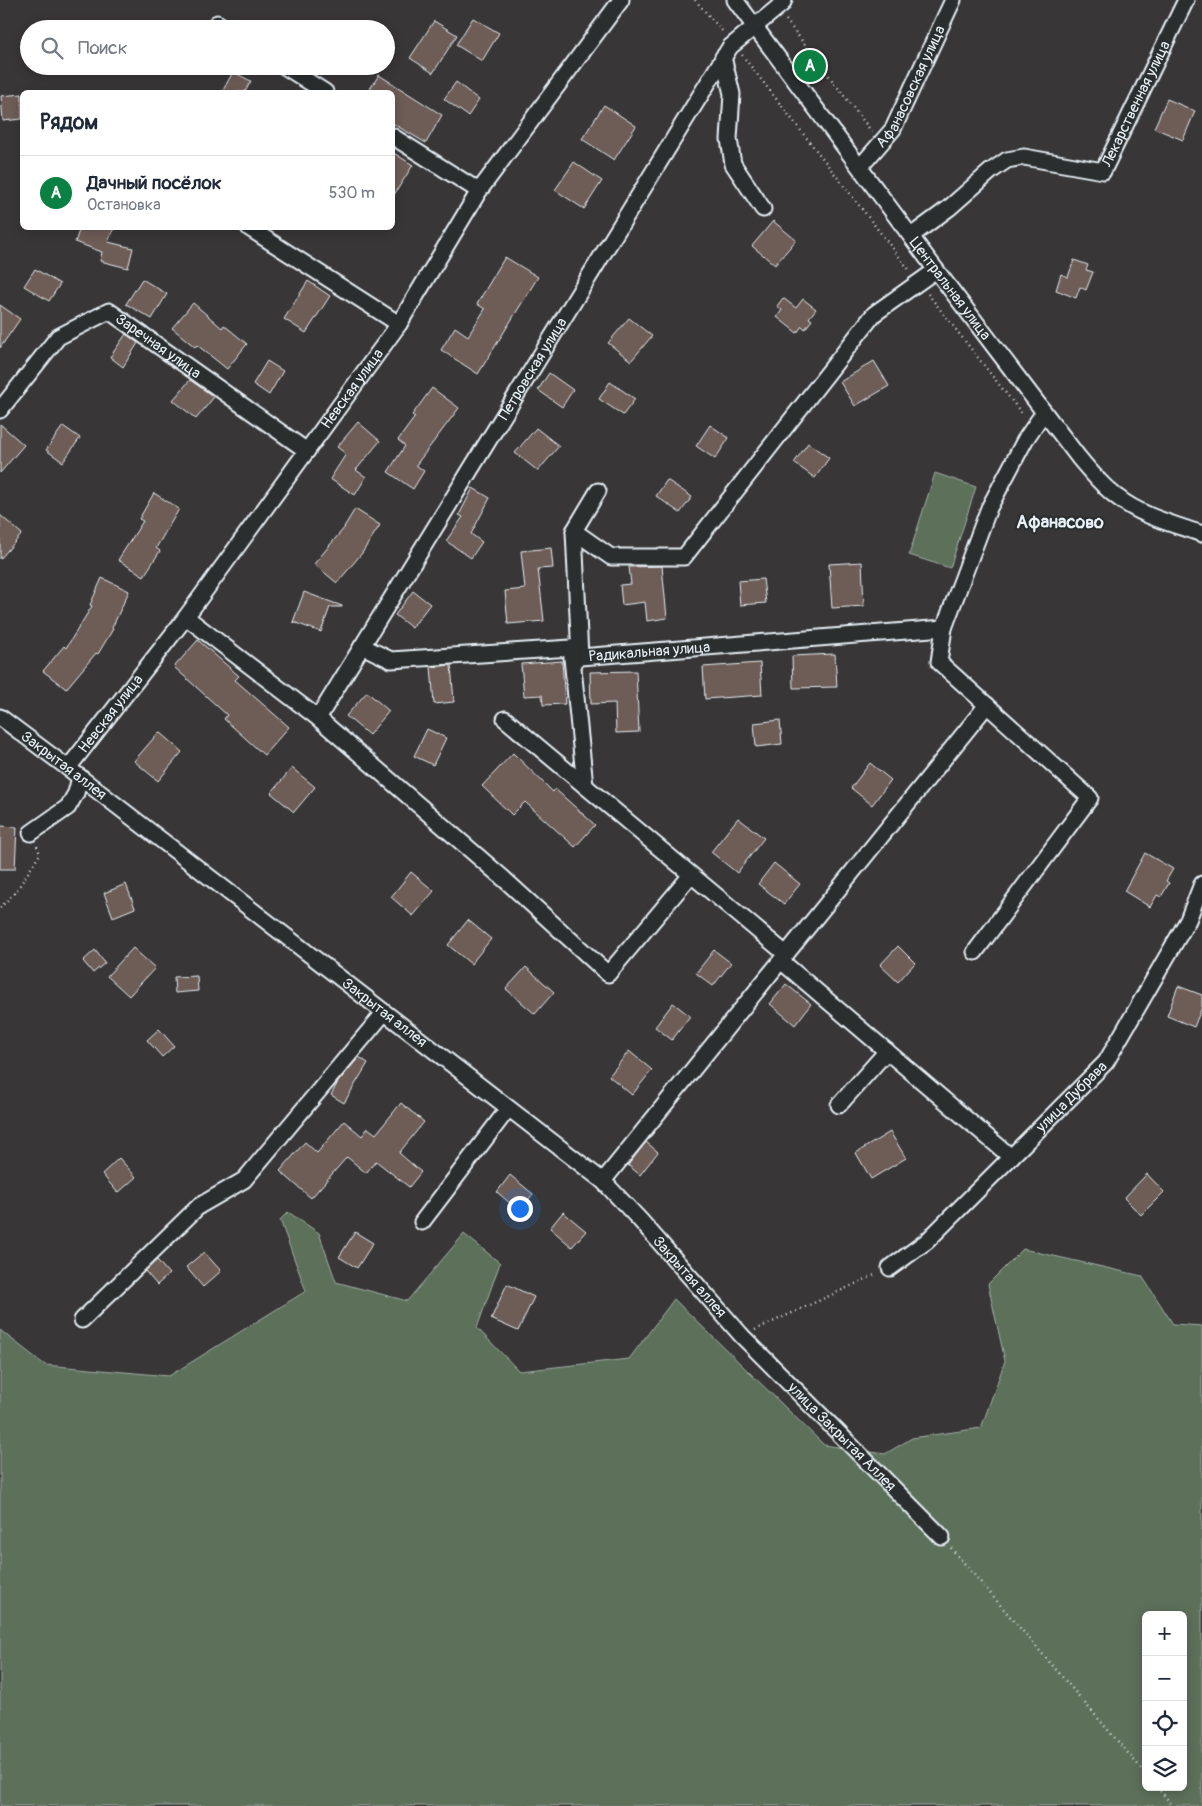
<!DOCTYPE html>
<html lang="ru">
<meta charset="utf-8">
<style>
:root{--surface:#fff;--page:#f2f2f3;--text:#1f2937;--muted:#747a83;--line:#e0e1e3;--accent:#0b8043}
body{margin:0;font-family:Pangolin,sans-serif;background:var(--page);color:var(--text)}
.controls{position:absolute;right:15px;bottom:15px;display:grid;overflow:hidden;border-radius:8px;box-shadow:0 2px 12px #0003}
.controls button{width:45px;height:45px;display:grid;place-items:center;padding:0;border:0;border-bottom:1px solid var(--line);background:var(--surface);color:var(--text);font:25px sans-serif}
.you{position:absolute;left:519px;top:1208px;width:18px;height:18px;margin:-12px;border:4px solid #fff;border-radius:50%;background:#1a73e8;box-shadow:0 0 0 8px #1a73e833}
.badge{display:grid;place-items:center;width:32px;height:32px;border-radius:50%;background:var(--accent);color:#fff;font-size:16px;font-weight:700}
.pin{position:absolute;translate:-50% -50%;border:2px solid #fff;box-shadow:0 1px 5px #0006}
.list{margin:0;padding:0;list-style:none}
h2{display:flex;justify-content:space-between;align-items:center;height:65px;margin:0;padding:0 20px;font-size:21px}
h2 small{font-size:16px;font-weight:400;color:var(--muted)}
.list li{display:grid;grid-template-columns:32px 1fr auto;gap:15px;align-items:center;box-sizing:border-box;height:75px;padding:0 20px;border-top:1px solid var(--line)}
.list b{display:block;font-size:19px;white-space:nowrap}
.list p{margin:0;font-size:16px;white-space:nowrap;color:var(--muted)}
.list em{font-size:16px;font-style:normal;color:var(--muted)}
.icon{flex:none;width:28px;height:28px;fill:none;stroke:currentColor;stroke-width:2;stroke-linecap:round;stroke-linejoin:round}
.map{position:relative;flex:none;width:1202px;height:1806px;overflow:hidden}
.search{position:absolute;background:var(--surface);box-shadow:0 2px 12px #0003;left:20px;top:20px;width:375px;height:55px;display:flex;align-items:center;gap:12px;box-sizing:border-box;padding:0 18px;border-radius:28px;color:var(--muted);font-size:19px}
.panel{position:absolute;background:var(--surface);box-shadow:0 2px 12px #0003;left:20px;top:90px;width:375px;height:140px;border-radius:8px}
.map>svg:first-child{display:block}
.green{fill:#5c705a;stroke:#a2b0a9;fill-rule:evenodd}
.building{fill:#6e5c56;stroke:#e8f1f8}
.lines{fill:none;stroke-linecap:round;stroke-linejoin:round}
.minor-casing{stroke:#e8f1f8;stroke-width:19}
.path{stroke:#e8f1f8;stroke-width:2.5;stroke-dasharray:1 4;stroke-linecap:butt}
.minor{stroke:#2a2d2e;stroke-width:15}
.labels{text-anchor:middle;stroke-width:4;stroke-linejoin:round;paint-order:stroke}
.street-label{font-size:15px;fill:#e8f1f8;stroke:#2a2d2e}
.quarter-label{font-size:18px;font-weight:bold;fill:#e8f1f8;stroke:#2a2d2e}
</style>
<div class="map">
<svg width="1202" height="1806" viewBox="0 0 1202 1806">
<rect width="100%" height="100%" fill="#383636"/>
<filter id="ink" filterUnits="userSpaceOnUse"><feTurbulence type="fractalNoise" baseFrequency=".02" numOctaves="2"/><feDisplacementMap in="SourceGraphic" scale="10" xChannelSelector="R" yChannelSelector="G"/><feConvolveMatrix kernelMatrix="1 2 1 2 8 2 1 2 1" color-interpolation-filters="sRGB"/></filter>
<g filter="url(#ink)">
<g class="green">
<polygon points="935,473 976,487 950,568 909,555"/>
<path d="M288,1212L319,1233L336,1282L407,1301L464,1234L500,1263L477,1328L519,1371L629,1359L674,1299L824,1445L885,1454L912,1438L981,1428L1005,1361L988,1284L1023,1249L1142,1276L1173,1324L1202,1326V1806H0V1330L45,1365L169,1376L306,1291L280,1220ZM1146,1615H1183V1787H1146Z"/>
</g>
<g class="building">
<polygon points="473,18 499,33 482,61 456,45"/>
<polygon points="434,21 457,35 433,73 410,58"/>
<polygon points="233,72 251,81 245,92 222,92"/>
<polygon points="379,75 442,115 426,143 392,123 392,92 368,92"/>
<polygon points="456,82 479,100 468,116 444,99"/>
<polygon points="22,94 22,119 3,121 1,96"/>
<polygon points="1167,99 1195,111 1183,140 1154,128"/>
<polygon points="604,105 636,126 614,160 582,139"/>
<polygon points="392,152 413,165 392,198"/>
<polygon points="574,162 602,181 584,209 555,190"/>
<polygon points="773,221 796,240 775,265 752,246"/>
<polygon points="80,228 114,228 108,242 133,248 128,268 100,261 102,252 75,242"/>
<polygon points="505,257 538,277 478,374 441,350 455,327 468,336 485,309 477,304"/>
<polygon points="1074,260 1088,265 1086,270 1093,272 1086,290 1080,287 1076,298 1056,290 1061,274 1068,277"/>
<polygon points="35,269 60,284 49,301 24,286"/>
<polygon points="142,279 167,294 152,319 126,304"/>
<polygon points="308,281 330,296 306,333 284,319"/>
<polygon points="783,298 796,308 803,299 816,309 809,318 812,320 805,329 802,326 797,333 777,317 782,310 777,306"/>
<polygon points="193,303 222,328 224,325 247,344 227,369 197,345 195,347 172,328"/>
<polygon points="0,305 20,319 0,348"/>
<polygon points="629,318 652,336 631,361 608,343"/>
<polygon points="126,334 138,343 123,367 110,357"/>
<polygon points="267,361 283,371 269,395 253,384"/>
<polygon points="874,361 889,386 855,406 840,382"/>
<polygon points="549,373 573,390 562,407 538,390"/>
<polygon points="190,380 214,397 196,419 173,400"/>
<polygon points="610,382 635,399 623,415 599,399"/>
<polygon points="432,388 459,408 416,465 424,471 413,489 388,472 405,446 398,440 415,417 412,415"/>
<polygon points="358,422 380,441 356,470 366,477 355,495 330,479 346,454 337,447"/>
<polygon points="0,424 24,445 0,473"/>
<polygon points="710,425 729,438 715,459 696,446"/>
<polygon points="63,426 80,438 63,462 46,450"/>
<polygon points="536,428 559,446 538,471 515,453"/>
<polygon points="808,443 829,458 815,478 794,463"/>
<polygon points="667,480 692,497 680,513 656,496"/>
<polygon points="473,488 490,498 471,534 482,542 471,558 446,541 463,517 459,515"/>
<polygon points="154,493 179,509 156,548 160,551 144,576 118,560 143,521 139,519"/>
<polygon points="355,509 380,525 362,553 337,583 314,564 345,527 344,527"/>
<polygon points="0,515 22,534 0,559"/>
<polygon points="551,548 553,568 538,569 544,621 508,624 505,591 525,589 521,551"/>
<polygon points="862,562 864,606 832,608 829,564"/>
<polygon points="662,566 667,618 647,621 645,602 622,605 620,585 631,584 629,567"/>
<polygon points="102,578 129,591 112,628 113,629 98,654 96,653 66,689 43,671 64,646 66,648 92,606 90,605"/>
<polygon points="763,579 766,603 740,605 738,581"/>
<polygon points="413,591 430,604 412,628 395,615"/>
<polygon points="304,592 342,606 342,607 330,607 321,632 293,622"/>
<polygon points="198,640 239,676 235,680 289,727 264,755 224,719 227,715 174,667"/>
<polygon points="835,654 837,687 793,688 792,656"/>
<polygon points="562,661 565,704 543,705 542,695 524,696 521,664"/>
<polygon points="760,663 762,695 705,699 703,667"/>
<polygon points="451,665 454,702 434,704 431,667"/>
<polygon points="636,671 639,732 616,733 615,703 591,704 590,672"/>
<polygon points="367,692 389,711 369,735 346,716"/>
<polygon points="780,720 782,744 756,747 754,723"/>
<polygon points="427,729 446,738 433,765 414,756"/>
<polygon points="159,732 182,752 158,781 134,761"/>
<polygon points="513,753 553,792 555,789 595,825 575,847 525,802 512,815 482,786"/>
<polygon points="870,763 891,780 872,805 851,788"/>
<polygon points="292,768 315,787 294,812 271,793"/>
<polygon points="738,818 764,838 737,873 711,852"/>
<polygon points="0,826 17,827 15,869 0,869"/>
<polygon points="1145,853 1173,869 1166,881 1169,883 1161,897 1157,895 1150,907 1124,891"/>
<polygon points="774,863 800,884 784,904 758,884"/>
<polygon points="411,872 434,891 413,916 391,897"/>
<polygon points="126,884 135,908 113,917 104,893"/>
<polygon points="468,920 491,939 471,964 448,945"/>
<polygon points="898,946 915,963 898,982 880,965"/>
<polygon points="133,948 155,968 129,996 107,976"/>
<polygon points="95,950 105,963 93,973 83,961"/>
<polygon points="714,950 731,963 713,986 696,973"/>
<polygon points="526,967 554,992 535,1014 506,989"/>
<polygon points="197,976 198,991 175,993 174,977"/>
<polygon points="786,984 811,1004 795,1025 770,1004"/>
<polygon points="1178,986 1202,995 1202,1007 1194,1027 1167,1016"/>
<polygon points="673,1003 690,1016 672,1040 655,1027"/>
<polygon points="159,1029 174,1046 162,1057 147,1040"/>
<polygon points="629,1051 652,1070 632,1095 609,1076"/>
<polygon points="359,1057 368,1063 344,1103 331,1095 338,1082"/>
<polygon points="401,1103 424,1122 399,1153 421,1172 409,1187 376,1161 366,1173 347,1157 311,1198 280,1171 305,1142 317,1153 344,1121 362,1136 368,1128 376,1134"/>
<polygon points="890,1132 906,1158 871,1179 856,1153"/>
<polygon points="646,1142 658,1152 640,1175 628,1165"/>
<polygon points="119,1158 136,1177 118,1193 102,1174"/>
<polygon points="1147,1174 1164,1192 1141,1215 1124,1198"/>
<polygon points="510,1175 533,1194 519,1211 497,1192"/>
<polygon points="563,1212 586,1231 572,1247 550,1228"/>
<polygon points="355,1232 373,1243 357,1268 339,1257"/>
<polygon points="204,1252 221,1271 203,1287 186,1267"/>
<polygon points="157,1260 169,1274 157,1285 145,1271"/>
<polygon points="507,1284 534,1297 518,1331 491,1319"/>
</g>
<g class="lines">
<defs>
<g id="minor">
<path id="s1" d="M735,0L936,270L1079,458C1091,472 1102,486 1117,497C1141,516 1173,524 1202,534"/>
<polyline points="217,23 226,29"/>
<polyline points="723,57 732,94 729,139 733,164 763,209"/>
<polyline points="284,66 325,92"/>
<polyline points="392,136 479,191"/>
<path id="s2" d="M860,167L893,129L953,0"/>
<polyline points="249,228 399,324"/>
<path id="s3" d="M911,236L949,208L991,171L1007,160L1024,157L1103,171L1186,0"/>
<path id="s4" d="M0,410L58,337L109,311L307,451"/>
<polyline points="598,491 574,531 611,557 684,557 874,314 936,270"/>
<polyline points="574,531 580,657"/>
<polyline points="186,617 318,718 504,879 608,974 691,875"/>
<path id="s5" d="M362,646L391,660L571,648L580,657L944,628"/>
<polyline points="571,648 585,786"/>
<path id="s6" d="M0,717L68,768L603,1181L640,1220L742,1336L942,1537"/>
<path id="s7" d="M318,718L730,47L782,4L784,0"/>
<polyline points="505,719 786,954"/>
<path id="s8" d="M68,768L186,617L399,324L479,191L621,0"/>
<polyline points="31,833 68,807 76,793 80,777"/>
<polyline points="975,952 1090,798 939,662 944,628 989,508 1025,440 1044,412"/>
<polyline points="781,961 1011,1157"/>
<polyline points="839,1105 887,1051"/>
<polyline points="603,1181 987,705"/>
<polyline points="422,1222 508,1109"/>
<path id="s9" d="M890,1268L927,1241L1106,1062L1188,920L1202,884"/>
<polyline points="82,1320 199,1206 244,1180 384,1013"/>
</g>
</defs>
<use href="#minor" class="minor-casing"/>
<g class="path">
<polyline points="695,0 724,33"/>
<polyline points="786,20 872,132"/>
<polyline points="742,55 911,272"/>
<polyline points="928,294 1023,415"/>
<polyline points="0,908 15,893 40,854 37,846"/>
<polyline points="755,1330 877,1274"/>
<polyline points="951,1548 1146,1774"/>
<polyline points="1157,1787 1173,1806"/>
</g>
<use href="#minor" class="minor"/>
</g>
</g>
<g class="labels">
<g class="street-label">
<text dy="5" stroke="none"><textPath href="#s2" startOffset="96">Афанасовская улица</textPath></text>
<text dy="5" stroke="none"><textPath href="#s3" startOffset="295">Лекарственная улица</textPath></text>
<text dy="5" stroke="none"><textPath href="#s1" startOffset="360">Центральная улица</textPath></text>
<text dy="5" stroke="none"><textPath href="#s4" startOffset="211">Заречная улица</textPath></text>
<text dy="5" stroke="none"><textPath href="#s7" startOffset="410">Петровская улица</textPath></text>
<text dy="5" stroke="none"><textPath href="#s8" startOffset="474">Невская улица</textPath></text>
<text dy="5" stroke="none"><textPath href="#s5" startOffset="295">Радикальная улица</textPath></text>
<text dy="5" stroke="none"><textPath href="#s8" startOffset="69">Невская улица</textPath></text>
<text dy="5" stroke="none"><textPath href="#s6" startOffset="80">Закрытая аллея</textPath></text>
<text dy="5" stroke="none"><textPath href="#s6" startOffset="485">Закрытая аллея</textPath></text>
<text dy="5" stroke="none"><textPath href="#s9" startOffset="250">улица Дубрава</textPath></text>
<text dy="5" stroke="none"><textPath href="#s6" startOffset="890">Закрытая аллея</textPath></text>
<text dy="5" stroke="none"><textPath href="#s6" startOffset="1111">улица Закрытая Аллея</textPath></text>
</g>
<g class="quarter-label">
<text x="1060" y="528">Афанасово</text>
</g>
</g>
</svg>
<div class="controls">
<button>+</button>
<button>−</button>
<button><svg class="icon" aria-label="locate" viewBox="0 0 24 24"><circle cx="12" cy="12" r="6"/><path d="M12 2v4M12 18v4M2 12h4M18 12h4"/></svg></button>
<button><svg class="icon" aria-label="layers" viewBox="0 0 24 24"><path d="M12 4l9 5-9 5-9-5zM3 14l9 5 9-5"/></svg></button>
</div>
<div class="you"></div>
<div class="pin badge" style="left:810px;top:66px">A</div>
<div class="search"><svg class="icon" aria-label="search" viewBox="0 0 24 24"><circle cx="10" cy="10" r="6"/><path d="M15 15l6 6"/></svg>Поиск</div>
<section class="panel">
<h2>Рядом<small></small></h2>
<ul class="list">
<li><span class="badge">A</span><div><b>Дачный посёлок</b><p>Остановка</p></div><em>530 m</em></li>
</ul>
</section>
</div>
